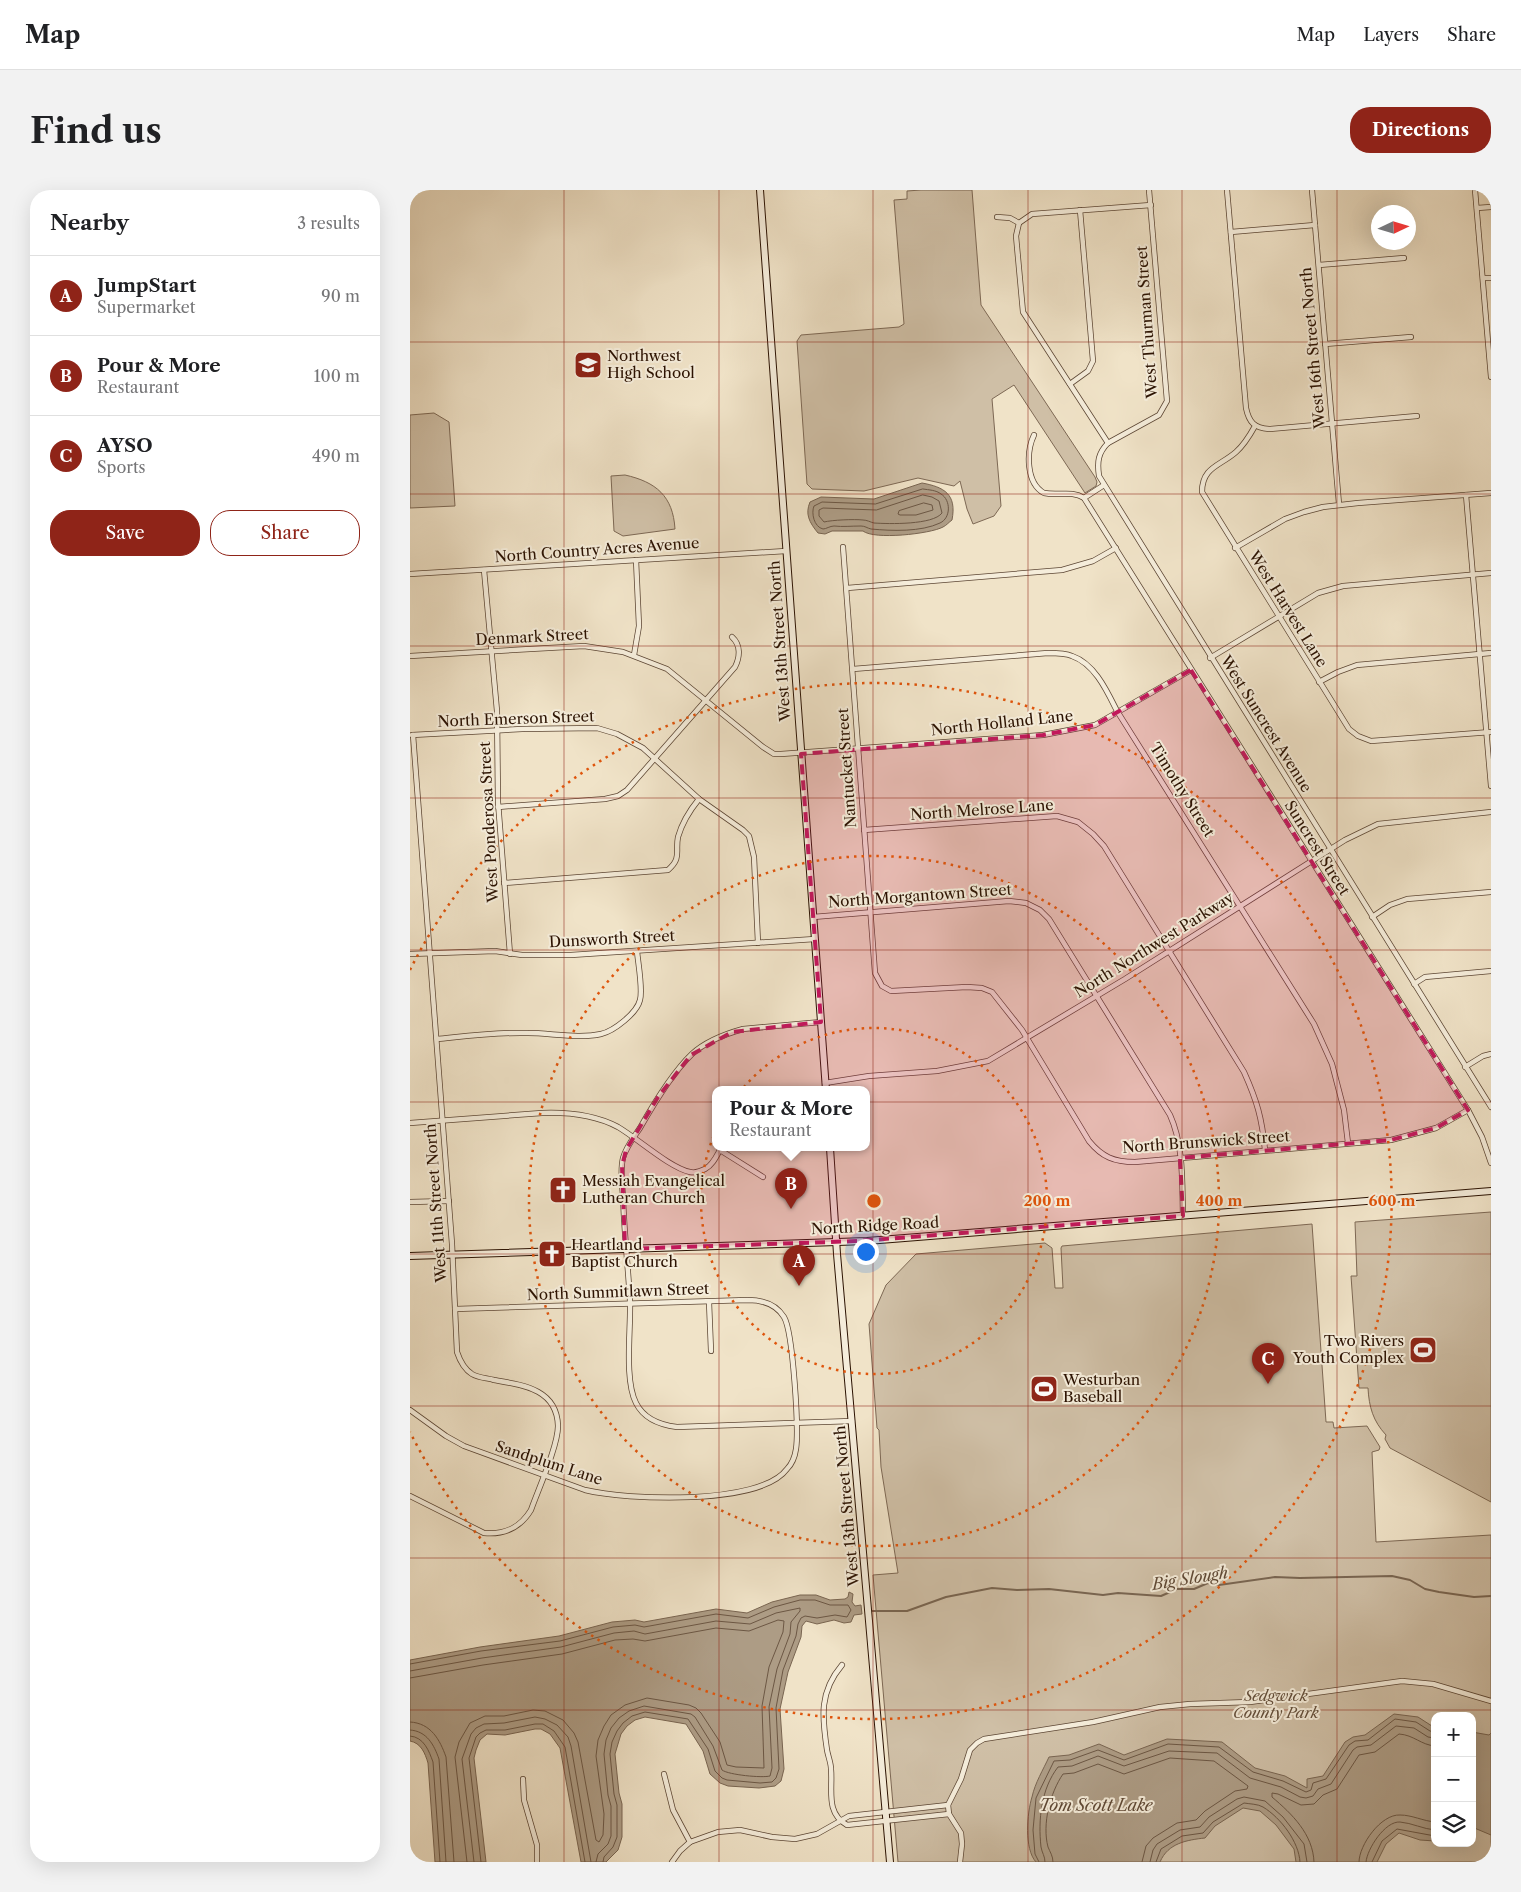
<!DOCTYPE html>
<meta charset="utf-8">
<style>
:root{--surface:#fff;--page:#f2f2f2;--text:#202124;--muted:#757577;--line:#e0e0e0;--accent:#8f2418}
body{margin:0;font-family:"Libre Caslon Text",serif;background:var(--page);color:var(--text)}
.controls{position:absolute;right:15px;bottom:15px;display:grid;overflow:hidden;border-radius:10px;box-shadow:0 5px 20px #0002}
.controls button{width:45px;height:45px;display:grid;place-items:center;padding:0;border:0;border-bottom:1px solid var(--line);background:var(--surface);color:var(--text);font:25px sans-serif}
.compass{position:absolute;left:961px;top:15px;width:45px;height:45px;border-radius:50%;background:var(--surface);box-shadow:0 5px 20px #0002;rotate:86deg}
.you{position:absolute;left:455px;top:1061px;width:18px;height:18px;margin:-12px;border:4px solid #fff;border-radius:50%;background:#1a73e8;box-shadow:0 0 0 8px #1a73e833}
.badge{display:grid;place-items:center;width:32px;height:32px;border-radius:50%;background:var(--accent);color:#fff;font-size:16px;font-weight:700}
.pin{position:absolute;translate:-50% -41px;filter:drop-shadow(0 1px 2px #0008)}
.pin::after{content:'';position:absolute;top:26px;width:18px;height:15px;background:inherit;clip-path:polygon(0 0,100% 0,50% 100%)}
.popup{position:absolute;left:302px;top:896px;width:158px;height:65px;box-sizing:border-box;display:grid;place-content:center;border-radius:10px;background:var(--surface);filter:drop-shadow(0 1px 4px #0005);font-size:16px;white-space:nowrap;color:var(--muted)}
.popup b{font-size:19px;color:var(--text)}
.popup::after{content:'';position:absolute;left:50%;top:100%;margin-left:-10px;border:10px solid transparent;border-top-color:var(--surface)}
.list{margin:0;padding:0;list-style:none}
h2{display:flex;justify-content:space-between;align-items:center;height:65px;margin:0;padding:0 20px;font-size:21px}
h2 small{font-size:16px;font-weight:400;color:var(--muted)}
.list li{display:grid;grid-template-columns:32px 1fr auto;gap:15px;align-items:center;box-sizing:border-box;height:80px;padding:0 20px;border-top:1px solid var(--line)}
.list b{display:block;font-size:19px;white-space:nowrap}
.list p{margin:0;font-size:16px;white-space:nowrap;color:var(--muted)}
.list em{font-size:16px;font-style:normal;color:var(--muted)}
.actions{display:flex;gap:10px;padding:15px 20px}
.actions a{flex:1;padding:11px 0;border:1px solid var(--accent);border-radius:20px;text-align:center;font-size:18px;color:var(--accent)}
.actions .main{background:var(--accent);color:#fff}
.icon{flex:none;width:28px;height:28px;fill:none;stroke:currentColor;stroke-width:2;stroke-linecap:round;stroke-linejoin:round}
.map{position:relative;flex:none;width:1081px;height:1672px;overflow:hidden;border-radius:20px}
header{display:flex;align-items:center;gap:30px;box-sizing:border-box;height:70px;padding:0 25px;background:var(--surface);border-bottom:1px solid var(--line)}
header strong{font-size:24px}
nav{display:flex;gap:28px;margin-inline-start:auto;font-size:18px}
.intro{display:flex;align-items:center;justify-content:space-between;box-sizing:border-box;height:120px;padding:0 30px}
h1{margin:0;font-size:35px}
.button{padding:12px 22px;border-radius:20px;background:var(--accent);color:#fff;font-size:18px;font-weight:700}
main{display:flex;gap:30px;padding:0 30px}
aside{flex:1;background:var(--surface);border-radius:20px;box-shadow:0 5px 20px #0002}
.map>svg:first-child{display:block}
.green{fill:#cfbfa6;stroke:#7d6854;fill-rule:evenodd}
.water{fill:#ad9c85;stroke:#796551}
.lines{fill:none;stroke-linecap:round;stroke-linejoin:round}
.shore{stroke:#6c5744;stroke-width:1}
.stream{stroke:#796551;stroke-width:2}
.street-casing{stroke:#5c4634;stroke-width:6}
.secondary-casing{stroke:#2b1202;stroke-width:8}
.street{stroke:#f5eddb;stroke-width:4.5}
.secondary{stroke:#f5eddb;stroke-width:6}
.marked{fill:#c2185b;fill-opacity:0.2;stroke:#c2185b;stroke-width:4;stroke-dasharray:10 6;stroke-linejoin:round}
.grid{fill:none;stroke:#8f2418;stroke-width:1;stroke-opacity:0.55}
.ring{fill:none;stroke:#df550c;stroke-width:2.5;stroke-dasharray:2.5 5}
.labels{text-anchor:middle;stroke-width:4;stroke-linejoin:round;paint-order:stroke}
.street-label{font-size:15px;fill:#2b1202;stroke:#f5eddb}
.poi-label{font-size:15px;fill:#2b1202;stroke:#f5eddb;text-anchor:start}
.park-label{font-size:15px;font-style:italic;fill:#644f3b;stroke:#f5eddb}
.water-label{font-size:16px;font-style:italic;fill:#5f4936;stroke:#f5eddb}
.centre{fill:#df550c;stroke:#f5eddb;stroke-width:2.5}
.ring-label{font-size:15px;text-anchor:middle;font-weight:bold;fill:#df550c;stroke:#f5eddb;stroke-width:4;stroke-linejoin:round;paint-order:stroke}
</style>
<header>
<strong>Map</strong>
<nav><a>Map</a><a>Layers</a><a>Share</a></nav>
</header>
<div class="intro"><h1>Find us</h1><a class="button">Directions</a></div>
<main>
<aside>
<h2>Nearby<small>3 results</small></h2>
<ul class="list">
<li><span class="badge">A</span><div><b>JumpStart</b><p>Supermarket</p></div><em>90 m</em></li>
<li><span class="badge">B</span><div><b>Pour &amp; More</b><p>Restaurant</p></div><em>100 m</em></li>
<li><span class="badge">C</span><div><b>AYSO</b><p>Sports</p></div><em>490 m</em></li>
</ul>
<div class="actions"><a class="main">Save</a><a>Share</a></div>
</aside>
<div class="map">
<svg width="1081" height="1672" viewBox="0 0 1081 1672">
<rect width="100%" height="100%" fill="#f0e3c8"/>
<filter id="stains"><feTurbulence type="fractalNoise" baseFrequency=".004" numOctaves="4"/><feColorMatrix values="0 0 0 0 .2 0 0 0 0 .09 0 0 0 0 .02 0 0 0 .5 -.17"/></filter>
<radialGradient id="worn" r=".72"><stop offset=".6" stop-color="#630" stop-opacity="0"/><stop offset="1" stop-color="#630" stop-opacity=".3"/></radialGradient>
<g class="green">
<polygon points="511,0 562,0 571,115 685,287 687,292 686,296 675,303 604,195 582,209 591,316 584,326 563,334 557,319 550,291 544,296 508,288 454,301 402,299 397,294 387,151 391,145 489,137 494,134 484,10 497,9 497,1"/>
<polygon points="24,223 39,232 45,316 0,318 0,225"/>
<path d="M215,285C246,292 263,306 265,339L213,346L204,341L201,286Z"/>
<path d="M1081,1022V1312L980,1258L975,1249L976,1245C963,1231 959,1217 958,1198H949L941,1086H947L945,1032Z"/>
<path d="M902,1034L916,1232H923L924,1238L957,1236L970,1257L969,1260L962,1262L966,1352L1081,1345V1672H488L463,1385L488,1383L471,1277L469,1240L467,1238L459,1134L476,1095L506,1064L635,1053L642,1058L645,1098H653L651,1058L652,1056ZM1025,1526H1062V1653H1025Z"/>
</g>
<g class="water">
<path d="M512,293C534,297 547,304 542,330C539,332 537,335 533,337C520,344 464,350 453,341H422L415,344L408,343C399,332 395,324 400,312L411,307L464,309Z"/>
<path d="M439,1402L443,1404L442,1412L445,1416L451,1415L452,1424L444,1425L441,1432L434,1433L424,1430L407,1434L396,1431L392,1436L391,1447L378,1482L370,1519L374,1579L371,1591L365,1596L349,1598L318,1596L310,1593L300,1584L293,1561L276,1534L235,1527L225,1530L217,1536L211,1544L205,1564L209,1603L212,1614V1647L208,1660L196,1672H171L150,1558L140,1544L131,1539H125L95,1545L77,1544L70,1550L66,1560L64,1568L76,1672H25L18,1573C15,1563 11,1553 0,1551V1470L70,1457L149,1446L202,1432L225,1430L234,1432L306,1419L337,1423L362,1412L390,1405H406L420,1410L435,1409L438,1407Z"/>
<path d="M984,1524L1008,1527L1025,1538V1651L1010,1650L989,1643L976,1654L967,1672H886L884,1659L866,1635L850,1621L833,1618L805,1636L795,1648C777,1650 758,1653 750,1672H626C614,1659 617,1623 622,1607C625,1593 633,1580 639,1567L659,1565L689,1554L714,1565L757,1549L812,1552L845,1578L875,1586L897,1598V1589L913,1586L935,1552L943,1547L955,1545Z"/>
<polygon points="1062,1542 1079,1545 1081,1543 1081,1645 1062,1637"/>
</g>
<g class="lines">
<g class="shore">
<path d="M513,299C519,300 526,300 531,304C541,310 541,328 530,333C511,342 482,341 461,339C457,338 455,336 451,336C441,336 433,337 424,336C420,336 416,339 413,339C404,337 401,323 404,316L412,312L465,314Z"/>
<path d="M513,305L522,307L529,311L532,323C523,335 479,334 464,333C460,332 457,330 453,330C444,329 422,330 414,332L409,326V320L413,318L466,320Z"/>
<polygon points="514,313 522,315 523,320 506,325 490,325 488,324 489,321"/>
<polyline points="0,1474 71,1461 150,1451 203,1437 225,1435 234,1437 306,1424 338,1428 364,1417 390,1410 405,1410 420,1415 438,1415 441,1420 437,1427 425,1425 407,1428 395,1426 391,1428 388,1434 386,1446 373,1480 366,1518 369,1579 366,1588 362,1592 350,1593 317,1590 312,1588 305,1581 298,1559 278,1529 235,1522 222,1526 213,1533 207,1541 202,1552 200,1564 204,1604 207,1615 207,1647 203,1657 194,1667 193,1672"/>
<path d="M0,1481L72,1468L151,1457L204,1443L224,1441L235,1444L306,1431L340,1434L366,1423L390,1418V1421L381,1432L380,1444L367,1479L359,1517L362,1578L360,1586C352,1588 319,1585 312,1580L303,1556L285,1527L281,1524L234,1516L219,1521L209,1528L201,1538L196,1550L194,1564L198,1605L201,1616V1646L198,1654L188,1664L186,1672"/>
<polyline points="0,1488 73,1475 152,1464 205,1450 223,1449 235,1451 306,1438 339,1441 368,1430 374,1431 373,1442 359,1477 352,1516 354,1578 326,1577 317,1575 310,1552 291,1523 286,1518 279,1515 237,1508 215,1515 201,1525 194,1536 188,1550 186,1566 194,1624 193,1645 189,1652 186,1650 168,1552 164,1543 153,1530 135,1521 123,1520 94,1526 75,1526 60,1533 49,1552 45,1567 57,1672"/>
<path d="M0,1532C21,1533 30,1550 36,1567L44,1672"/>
<path d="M0,1540C17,1541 24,1555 29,1569L36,1672"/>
<path d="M0,1546C14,1547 19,1561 23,1572L30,1672"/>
<polyline points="64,1672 52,1569 61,1544 66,1538 74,1534 94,1533 125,1527 135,1529 147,1535 158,1547 161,1556 181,1672"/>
<polyline points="71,1672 59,1568 66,1547 70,1543 76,1540 95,1540 125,1534 133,1534 144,1541 155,1557 175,1672"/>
<polyline points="629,1672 625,1664 623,1640 626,1608 644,1571 660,1570 688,1560 714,1570 758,1554 809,1557 843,1582 873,1591 896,1602 901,1600 903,1593 916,1589 939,1555 945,1551 958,1550 985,1529 1006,1532 1020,1541 1025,1542"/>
<path d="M635,1672C635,1666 632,1663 631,1657C628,1630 631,1599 648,1577L662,1576L688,1566L714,1576L759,1561L807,1563L840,1588L871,1597L890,1607L896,1608L903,1606L908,1599L921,1594L943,1560L947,1557L961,1555L986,1536L1004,1538L1018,1547L1025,1548"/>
<path d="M643,1672C643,1666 640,1662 638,1657C632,1634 640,1603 653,1584L664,1583L688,1574L714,1584L760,1568L804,1571L838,1596L837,1599L825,1601L795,1621L786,1630L767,1633L743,1648L736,1656L732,1672"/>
<polyline points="740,1672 743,1660 747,1654 770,1640 790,1637 799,1627 827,1609 834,1607 855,1611 873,1627 894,1654 897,1672"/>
<path d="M746,1672L751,1659L772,1646L793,1643L803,1632L834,1613C840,1614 848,1614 853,1617C871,1628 889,1652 890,1672"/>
<path d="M904,1672C903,1644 882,1624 862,1607V1603L868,1604L891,1615L904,1614L913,1605L927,1599L949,1565L965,1562L989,1544C1004,1545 1011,1555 1025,1556"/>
<path d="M949,1672C949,1655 971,1624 990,1625C1002,1625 1013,1631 1025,1632"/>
<path d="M956,1672C957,1659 975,1631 990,1632C1002,1633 1013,1639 1025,1640"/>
<polyline points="962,1672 972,1651 987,1639 1025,1646"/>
</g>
<polyline class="stream" points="461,1421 497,1421 536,1407 582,1398 607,1400 639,1399 693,1405 708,1403 751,1406 767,1399 784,1399 798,1393 809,1395 865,1387 890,1388 982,1386 1000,1390 1015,1399 1029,1402 1064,1407 1081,1406"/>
<defs>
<g id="street">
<path d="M739,0L757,211L749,225L698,253C688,263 687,272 689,286L1081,917"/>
<path d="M817,0L836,218C839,232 844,238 859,239L1007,226"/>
<polyline points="902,0 929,314"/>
<polyline points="1065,0 1081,187"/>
<polyline points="1067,18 1081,17"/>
<polyline points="587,27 600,28 609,33 622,24 741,15"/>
<polyline points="609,33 606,46 613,122 698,253"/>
<polyline points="821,42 905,35"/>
<polyline points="909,75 994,68"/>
<polyline points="1073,88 1081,88"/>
<polyline points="915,154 1001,147"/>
<polyline points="660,194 678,181 683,171 670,20"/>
<path d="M845,236C840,245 834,255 826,262C810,276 792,277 792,302L939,539L948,546L961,551L1081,542"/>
<path d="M624,245C616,262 616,293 634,303C648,306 662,300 674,308L1058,920L1072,947L1081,973"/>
<polyline points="1056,305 1081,596"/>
<polyline points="674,308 694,295"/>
<path d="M433,357L465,783L472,796L481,801L557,797L572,798L582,802L612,840L679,951C692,967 704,972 725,972L981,950L1026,938L1058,920"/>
<polyline points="825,358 875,329 894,322 913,317 948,313 1081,303"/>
<polyline points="74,380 87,521 88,612 100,764"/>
<polyline points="0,384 376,361"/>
<polyline points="437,398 652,380 683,371 706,358"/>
<polyline points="224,465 229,436 226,370"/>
<polyline points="0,466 174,456 213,462 257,479 353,557 364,564 371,564 633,545 685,535 781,480"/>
<polyline points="800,468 908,403 933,396 1081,383"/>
<path d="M443,479L638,463C646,463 655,463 662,466C685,474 697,501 707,521L904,834L922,874L934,920L938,953"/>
<polyline points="909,492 928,482 947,475 1081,463"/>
<polyline points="2,545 112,539 187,538 207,544 233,558 289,609 333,640 339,646 344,667 348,753"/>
<path d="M88,617L195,609L208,606L217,600L325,477C330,467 331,455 322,447"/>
<path d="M454,640L647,626L668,632L683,644L694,656L834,882C847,911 852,928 855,960"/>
<path d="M94,693L258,680C272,668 265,662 268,647C272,633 280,620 289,609"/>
<path d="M403,727L599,711L616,713L630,720L639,729L760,925C774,956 772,993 773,1026"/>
<polyline points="962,727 980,715 997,709 1081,702"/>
<polyline points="0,764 85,761 112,765 161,765 405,749"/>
<polyline points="1004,794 1015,787 1081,781"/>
<path d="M411,832L333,839C315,844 296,851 282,864C263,882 243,915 230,938C224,947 216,957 213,968C210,980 212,993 213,1006C214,1041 218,1076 220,1111C221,1140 214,1189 226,1213C234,1229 250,1235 267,1237L442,1231"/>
<path d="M27,849C57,846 87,842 118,843C141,843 168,849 191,844C204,841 227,823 230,810C233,799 228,773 227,761"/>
<polyline points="1055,877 1073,866 1081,864"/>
<polyline points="415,893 459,886 527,881 578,871 715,789 935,650 968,634 1081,622"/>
<path d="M0,933L132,923C158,922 185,925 208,937C227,948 260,978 280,982C284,983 291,981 295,979C303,975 307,965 311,958"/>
<polyline points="310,960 353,987"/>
<polyline points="0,1012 39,1011"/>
<polyline points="299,1112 301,1161"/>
<path d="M0,1220L36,1246L54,1256L175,1300C216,1310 350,1316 377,1279C382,1274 385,1266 386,1259C389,1239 383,1142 374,1127C366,1114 353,1110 338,1110L45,1119"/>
<path d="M0,1306L74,1343C95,1345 110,1338 121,1320C128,1300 148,1256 148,1236C147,1199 113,1195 84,1190C77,1188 69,1188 62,1184C54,1179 50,1171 47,1162L42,1054L3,545"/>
<path d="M432,1475C409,1502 412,1527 417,1560C418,1566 421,1573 421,1579C423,1599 415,1623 437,1635L539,1624"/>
<polyline points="254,1584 263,1620 280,1652"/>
<polyline points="113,1589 114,1610 127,1655 127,1672"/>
<polyline points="262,1672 270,1661 280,1652 308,1642 330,1640 362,1647 385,1649 407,1644 439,1626 538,1615"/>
<polyline points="550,1672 552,1654 551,1643 539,1624 538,1615 551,1589 560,1560 567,1553 574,1549 683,1532 750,1517 780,1514 840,1512 992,1491 1023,1494 1081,1511"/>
</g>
<g id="secondary">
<polyline points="350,0 416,900"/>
<polyline points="420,958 427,1064 480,1672"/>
<polyline points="0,1066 457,1051 1081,1001"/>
</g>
</defs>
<use href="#street" class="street-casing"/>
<use href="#secondary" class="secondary-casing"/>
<use href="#street" class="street"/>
<use href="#secondary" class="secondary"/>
</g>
<path class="marked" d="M781,480L1058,920L1026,938L981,950L770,968L773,1026L448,1051L215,1059L212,976L216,960L248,907L281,865L322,842L411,832L391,564L633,545L685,535Z"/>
<path class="grid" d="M154,0V1672M309,0V1672M463,0V1672M618,0V1672M772,0V1672M927,0V1672M0,152H1081M0,304H1081M0,456H1081M0,608H1081M0,760H1081M0,912H1081M0,1064H1081M0,1216H1081M0,1368H1081M0,1520H1081"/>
<g class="ring">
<circle cx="464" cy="1011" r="173"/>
<circle cx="464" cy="1011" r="345"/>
<path d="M0 780A518 518 0 1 1 0 1242"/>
</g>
<defs>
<symbol id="school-square" viewBox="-11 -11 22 22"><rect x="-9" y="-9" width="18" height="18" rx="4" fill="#8f2418" stroke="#f5eddb"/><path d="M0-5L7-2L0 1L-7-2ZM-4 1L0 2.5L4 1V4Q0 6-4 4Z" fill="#fff"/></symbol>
<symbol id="church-square" viewBox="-11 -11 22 22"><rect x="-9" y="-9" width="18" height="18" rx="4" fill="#8f2418" stroke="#f5eddb"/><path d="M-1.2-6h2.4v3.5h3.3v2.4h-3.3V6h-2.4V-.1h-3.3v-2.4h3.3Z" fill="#fff"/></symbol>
<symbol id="stadium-square" viewBox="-11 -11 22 22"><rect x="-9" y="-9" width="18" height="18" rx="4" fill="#8f2418" stroke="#f5eddb"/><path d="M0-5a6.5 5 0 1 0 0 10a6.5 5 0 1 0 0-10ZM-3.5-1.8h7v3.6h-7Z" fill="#fff"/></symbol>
</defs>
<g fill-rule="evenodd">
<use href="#school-square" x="162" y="159" width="32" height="32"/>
<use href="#church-square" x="137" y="984" width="32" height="32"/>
<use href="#church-square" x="126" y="1048" width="32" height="32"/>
<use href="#stadium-square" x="997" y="1144" width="32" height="32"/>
<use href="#stadium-square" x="618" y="1183" width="32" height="32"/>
</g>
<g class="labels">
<g class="street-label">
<text transform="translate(737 132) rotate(-94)" y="5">West Thurman Street</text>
<text transform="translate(903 158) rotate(-95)" y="5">West 16th Street North</text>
<text transform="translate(187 360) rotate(-4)" y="5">North Country Acres Avenue</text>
<text transform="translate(878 419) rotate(58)" y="5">West Harvest Lane</text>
<text transform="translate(122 447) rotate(-3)" y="5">Denmark Street</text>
<text transform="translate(370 451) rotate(-94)" y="5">West 13th Street North</text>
<text transform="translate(106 529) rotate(-2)" y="5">North Emerson Street</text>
<text transform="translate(592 533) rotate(-6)" y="5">North Holland Lane</text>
<text transform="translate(856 534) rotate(58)" y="5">West Suncrest Avenue</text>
<text transform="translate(437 578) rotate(-94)" y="5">Nantucket Street</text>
<text transform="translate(772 600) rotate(58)" y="5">Timothy Street</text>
<text transform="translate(572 620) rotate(-4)" y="5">North Melrose Lane</text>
<text transform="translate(79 632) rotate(-93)" y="5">West Ponderosa Street</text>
<text transform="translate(907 658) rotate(58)" y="5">Suncrest Street</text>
<text transform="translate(510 706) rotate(-4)" y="5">North Morgantown Street</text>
<text transform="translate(202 749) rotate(-3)" y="5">Dunsworth Street</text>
<text transform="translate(744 755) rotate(-32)" y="5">North Northwest Parkway</text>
<text transform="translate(796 952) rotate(-4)" y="5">North Brunswick Street</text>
<text transform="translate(26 1013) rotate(-94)" y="5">West 11th Street North</text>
<text transform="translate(465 1036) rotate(-3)" y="5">North Ridge Road</text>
<text transform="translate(208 1102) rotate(-2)" y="5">North Summitlawn Street</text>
<text transform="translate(139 1273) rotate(18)" y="5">Sandplum Lane</text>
<text transform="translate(437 1316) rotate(-95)" y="5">West 13th Street North</text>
</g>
<g class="poi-label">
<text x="197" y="171">Northwest<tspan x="197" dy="17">High School</tspan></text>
<text x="172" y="996">Messiah Evangelical<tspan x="172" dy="17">Lutheran Church</tspan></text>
<text x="161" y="1060">Heartland<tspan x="161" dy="17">Baptist Church</tspan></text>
<text x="994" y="1156" text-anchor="end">Two Rivers<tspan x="994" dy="17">Youth Complex</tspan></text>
<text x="653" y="1195">Westurban<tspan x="653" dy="17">Baseball</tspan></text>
</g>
<g class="park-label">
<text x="866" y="1511">Sedgwick<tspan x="866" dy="17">County Park</tspan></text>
</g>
<g class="water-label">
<text transform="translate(780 1388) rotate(-9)" y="6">Big Slough</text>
<text x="686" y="1621">Tom Scott Lake</text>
</g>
</g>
<circle cx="464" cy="1011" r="8" class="centre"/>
<g class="ring-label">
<text x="637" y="1016">200 m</text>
<text x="809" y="1016">400 m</text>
<text x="982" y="1016">600 m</text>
</g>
<rect width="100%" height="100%" filter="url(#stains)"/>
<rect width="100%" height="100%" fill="url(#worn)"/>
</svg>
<div class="controls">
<button>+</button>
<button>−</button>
<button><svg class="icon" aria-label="layers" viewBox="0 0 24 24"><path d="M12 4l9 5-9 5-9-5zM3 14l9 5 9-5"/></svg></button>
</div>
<svg class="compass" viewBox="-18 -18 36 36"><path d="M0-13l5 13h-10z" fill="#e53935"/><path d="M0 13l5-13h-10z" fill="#757577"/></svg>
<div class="you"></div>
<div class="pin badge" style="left:389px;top:1096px">A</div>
<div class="pin badge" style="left:381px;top:1019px">B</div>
<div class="popup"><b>Pour &amp; More</b>Restaurant</div>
<div class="pin badge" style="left:858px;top:1194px">C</div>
</div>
</main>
